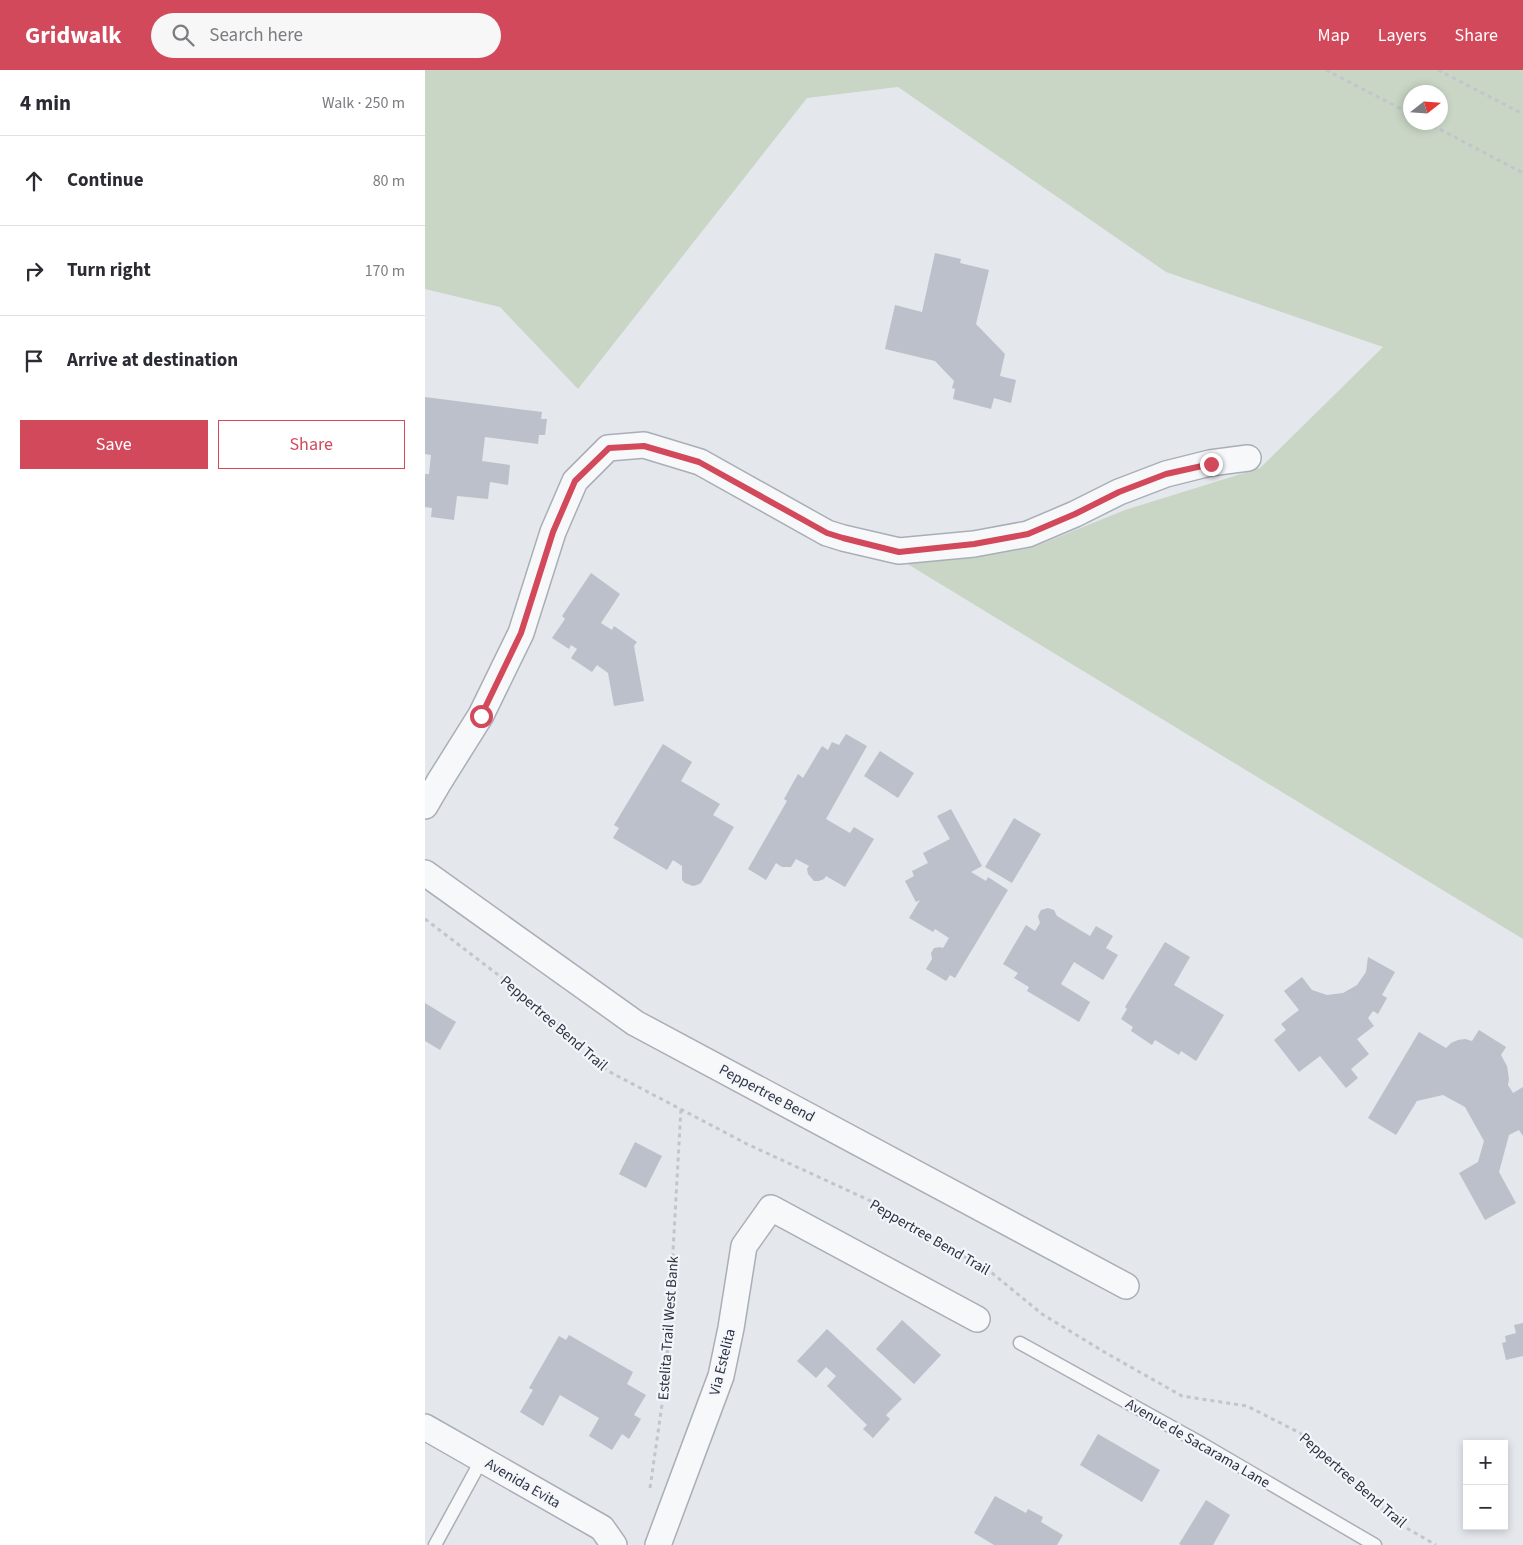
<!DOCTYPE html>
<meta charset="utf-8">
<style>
:root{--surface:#fff;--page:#f7f7f7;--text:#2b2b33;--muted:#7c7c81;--line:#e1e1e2;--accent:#d1495b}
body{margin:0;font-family:"Source Sans 3",sans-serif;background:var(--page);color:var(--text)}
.controls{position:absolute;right:15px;bottom:15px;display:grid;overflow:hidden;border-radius:0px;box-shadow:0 2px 8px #0003}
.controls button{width:45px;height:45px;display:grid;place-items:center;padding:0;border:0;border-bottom:1px solid var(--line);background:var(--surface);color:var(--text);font:25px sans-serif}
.compass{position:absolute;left:978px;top:15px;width:45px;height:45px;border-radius:50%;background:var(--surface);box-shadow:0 2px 8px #0003;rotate:73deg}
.stop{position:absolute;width:15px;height:15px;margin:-11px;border:4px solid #d1495b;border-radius:50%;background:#fff}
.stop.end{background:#d1495b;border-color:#fff;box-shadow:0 1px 5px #0008}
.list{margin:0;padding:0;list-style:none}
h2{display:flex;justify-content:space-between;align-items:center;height:65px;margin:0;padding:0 20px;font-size:21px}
h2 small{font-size:16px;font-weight:400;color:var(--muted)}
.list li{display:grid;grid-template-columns:32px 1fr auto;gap:15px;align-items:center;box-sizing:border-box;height:90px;padding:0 20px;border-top:1px solid var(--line)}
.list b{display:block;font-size:19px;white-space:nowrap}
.list em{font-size:16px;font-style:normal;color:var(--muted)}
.actions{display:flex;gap:10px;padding:15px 20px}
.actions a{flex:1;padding:11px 0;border:1px solid var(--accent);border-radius:0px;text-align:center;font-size:18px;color:var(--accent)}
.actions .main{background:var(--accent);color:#fff}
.icon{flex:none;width:28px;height:28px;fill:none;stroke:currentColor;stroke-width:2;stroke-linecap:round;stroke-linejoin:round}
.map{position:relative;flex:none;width:1098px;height:1475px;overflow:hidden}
header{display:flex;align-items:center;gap:30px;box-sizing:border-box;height:70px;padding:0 25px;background:var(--accent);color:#fff}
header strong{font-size:24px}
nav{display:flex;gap:28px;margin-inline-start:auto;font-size:18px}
.search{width:350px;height:45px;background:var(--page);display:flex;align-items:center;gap:12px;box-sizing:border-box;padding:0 18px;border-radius:28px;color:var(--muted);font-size:19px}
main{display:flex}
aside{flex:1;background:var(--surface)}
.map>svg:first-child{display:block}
.green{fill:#c9d6c5;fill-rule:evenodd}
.building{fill:#bbc0ca}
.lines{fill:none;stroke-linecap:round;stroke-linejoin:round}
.service-casing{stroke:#a9aeb7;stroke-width:15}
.minor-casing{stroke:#a9aeb7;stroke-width:28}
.path{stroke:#c2c5cb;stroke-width:3;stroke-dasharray:4 4;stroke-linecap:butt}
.service{stroke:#f7f8fa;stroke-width:12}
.minor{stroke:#f7f8fa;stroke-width:25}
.route{stroke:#d1495b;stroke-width:6}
.labels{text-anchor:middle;stroke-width:4.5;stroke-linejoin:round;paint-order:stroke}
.street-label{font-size:15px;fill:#2b3445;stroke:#f4f6f9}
</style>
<header>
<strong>Gridwalk</strong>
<div class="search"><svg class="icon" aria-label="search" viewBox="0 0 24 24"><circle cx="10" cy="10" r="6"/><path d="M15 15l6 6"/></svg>Search here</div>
<nav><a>Map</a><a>Layers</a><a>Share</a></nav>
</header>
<main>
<aside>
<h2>4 min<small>Walk · 250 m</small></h2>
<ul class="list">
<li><svg class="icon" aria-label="ahead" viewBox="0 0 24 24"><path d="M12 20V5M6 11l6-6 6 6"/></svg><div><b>Continue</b></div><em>80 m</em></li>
<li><svg class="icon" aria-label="right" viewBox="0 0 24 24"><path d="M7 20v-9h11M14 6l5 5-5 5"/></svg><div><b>Turn right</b></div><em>170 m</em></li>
<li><svg class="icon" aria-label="arrive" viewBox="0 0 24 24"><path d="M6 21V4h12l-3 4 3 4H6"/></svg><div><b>Arrive at destination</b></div></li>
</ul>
<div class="actions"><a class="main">Save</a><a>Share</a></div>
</aside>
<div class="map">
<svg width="1098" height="1475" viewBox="0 0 1098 1475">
<rect width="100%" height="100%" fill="#e4e7ec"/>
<path class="green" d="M0,0H1098V869L476,490L611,476L700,440L835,398L958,277L741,202L473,17L382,28L153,319L75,237L0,219ZM986,22H1016V52H986Z"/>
<g class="building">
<polygon points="510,183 536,189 535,193 564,200 551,254 580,284 575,306 591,310 586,333 569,328 566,339 528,329 530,319 527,318 529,311 510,291 460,279 470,235 497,242"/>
<polygon points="0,327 117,342 116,349 122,349 120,365 114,365 113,374 60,367 57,391 85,395 83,415 65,412 63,429 32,426 29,450 6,447 7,438 0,437 0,404 4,404 6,385 0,384"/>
<polygon points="166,503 195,524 176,553 187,560 189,556 212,572 209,576 219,631 189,636 183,603 172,595 167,602 146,588 152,579 146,575 144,579 127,568 140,549 137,546"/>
<polygon points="421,664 442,676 401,749 425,763 429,757 449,769 420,817 401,806 399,809 394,811 389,811 383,804 382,799 384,796 371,789 366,797 357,797 351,793 341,810 323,799 362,731 359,729 373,704 378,708 397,676 403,680 407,672 414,675"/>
<polygon points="238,674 267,692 256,711 295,734 288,745 309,757 276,813 272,815 268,816 260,813 257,810 257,796 248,790 242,800 188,768 194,758 189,755"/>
<polygon points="455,681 489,703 473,728 439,706"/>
<polygon points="526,739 557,796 546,802 561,811 563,807 583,820 530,908 525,905 521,911 501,899 507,889 506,883 509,878 515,877 518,878 524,868 510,859 508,862 484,848 495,830 491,832 480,811 489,806 487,801 503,793 498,783 525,769 512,746"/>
<polygon points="589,748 616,764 587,813 560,797"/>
<polygon points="623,838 629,840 632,846 665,866 671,856 688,866 681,878 693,885 678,910 649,892 636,914 665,932 654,952 602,921 604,917 589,908 593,903 578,894 601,855 610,861 615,853 613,846 616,840"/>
<polygon points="740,872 765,887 749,915 799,945 771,991 756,981 754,985 730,970 727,975 706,961 708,957 696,949 702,939 700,937"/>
<polygon points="943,887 970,902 957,925 962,928 953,944 948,941 943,948 949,956 932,969 944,984 926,999 933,1008 921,1018 895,986 874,1002 849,970 861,960 856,954 874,940 859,921 877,907 887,920 902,925 918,923 932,915 941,902"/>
<polygon points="0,933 31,952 15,980 0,971"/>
<polygon points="1054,960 1081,977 1076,985 1082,996 1084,1009 1083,1015 1088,1023 1098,1017 1098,1066 1094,1060 1084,1065 1074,1102 1091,1133 1060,1150 1034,1103 1053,1092 1059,1071 1040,1037 1018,1025 992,1031 971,1065 943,1048 994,962 1021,978 1026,973 1033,970 1040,969 1047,971"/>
<polygon points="210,1072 237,1086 221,1118 194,1104"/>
<polygon points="477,1250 516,1285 489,1314 451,1279"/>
<polygon points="1098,1253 1098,1286 1081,1290 1077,1273 1081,1272 1080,1266 1091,1263 1089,1255"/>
<polygon points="402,1259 477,1329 461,1345 465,1349 448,1368 438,1359 442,1355 402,1316 411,1306 401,1297 391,1308 372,1291"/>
<polygon points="144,1265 208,1302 202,1314 221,1325 209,1345 216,1349 204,1369 197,1364 187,1380 164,1366 174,1348 135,1325 118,1356 95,1342 108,1320 104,1318 134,1266 141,1270"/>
<polygon points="673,1364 735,1400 717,1432 655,1395"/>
<polygon points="570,1426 601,1443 603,1439 618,1447 616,1452 638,1465 632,1475 569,1475 549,1463"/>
<polygon points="781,1430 805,1445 788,1475 756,1475 754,1474"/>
</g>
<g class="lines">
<defs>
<g id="service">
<polyline points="595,1273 772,1371 950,1475"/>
<polyline points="10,1475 57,1389"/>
</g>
<g id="minor">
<polyline points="0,736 14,712 56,645 96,563 128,462 150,411 183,378 219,375 275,392 402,463 418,468 474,481 549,474 603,464 650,444 694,422 741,404 785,393 823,388"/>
<polyline points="0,803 210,953 701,1216"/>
<polyline points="0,1357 177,1458 189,1475"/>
<polyline points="233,1475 296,1306 306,1258 319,1176 346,1138 552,1249"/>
</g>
</defs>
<use href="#service" class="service-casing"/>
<use href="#minor" class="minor-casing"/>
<g class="path">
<polyline points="901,0 986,44"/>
<polyline points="1013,0 1098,44"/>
<polyline points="1001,52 1098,103"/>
<polyline points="0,849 93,920 183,1001 322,1074 448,1132 567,1203 617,1244 681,1283 757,1326 822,1336 875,1363 973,1453 1011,1475"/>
<polyline points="225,1418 241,1307 256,1038"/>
</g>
<use href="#service" class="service"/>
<use href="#minor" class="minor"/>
</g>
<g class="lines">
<polyline class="route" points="56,646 96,563 128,462 150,411 184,378 219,376 274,392 402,463 418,468 474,482 549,474 603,464 650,444 694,422 741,404 786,394"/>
</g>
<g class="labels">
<g class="street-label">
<text transform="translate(129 953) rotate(41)" y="5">Peppertree Bend Trail</text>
<text transform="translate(342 1023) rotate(28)" y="5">Peppertree Bend</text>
<text transform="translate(505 1167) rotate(30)" y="5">Peppertree Bend Trail</text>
<text transform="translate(243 1258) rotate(-86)" y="5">Estelita Trail West Bank</text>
<text transform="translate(297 1292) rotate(-76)" y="5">Via Estelita</text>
<text transform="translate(773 1373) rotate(30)" y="5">Avenue de Sacarama Lane</text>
<text transform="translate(928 1410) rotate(41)" y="5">Peppertree Bend Trail</text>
<text transform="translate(98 1413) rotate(30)" y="5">Avenida Evita</text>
</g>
</g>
</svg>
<div class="controls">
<button>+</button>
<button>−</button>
</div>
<svg class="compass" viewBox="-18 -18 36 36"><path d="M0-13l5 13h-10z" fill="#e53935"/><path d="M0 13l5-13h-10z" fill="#7c7c81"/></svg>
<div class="stop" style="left:56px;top:646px"></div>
<div class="stop end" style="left:786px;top:394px"></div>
</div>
</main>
